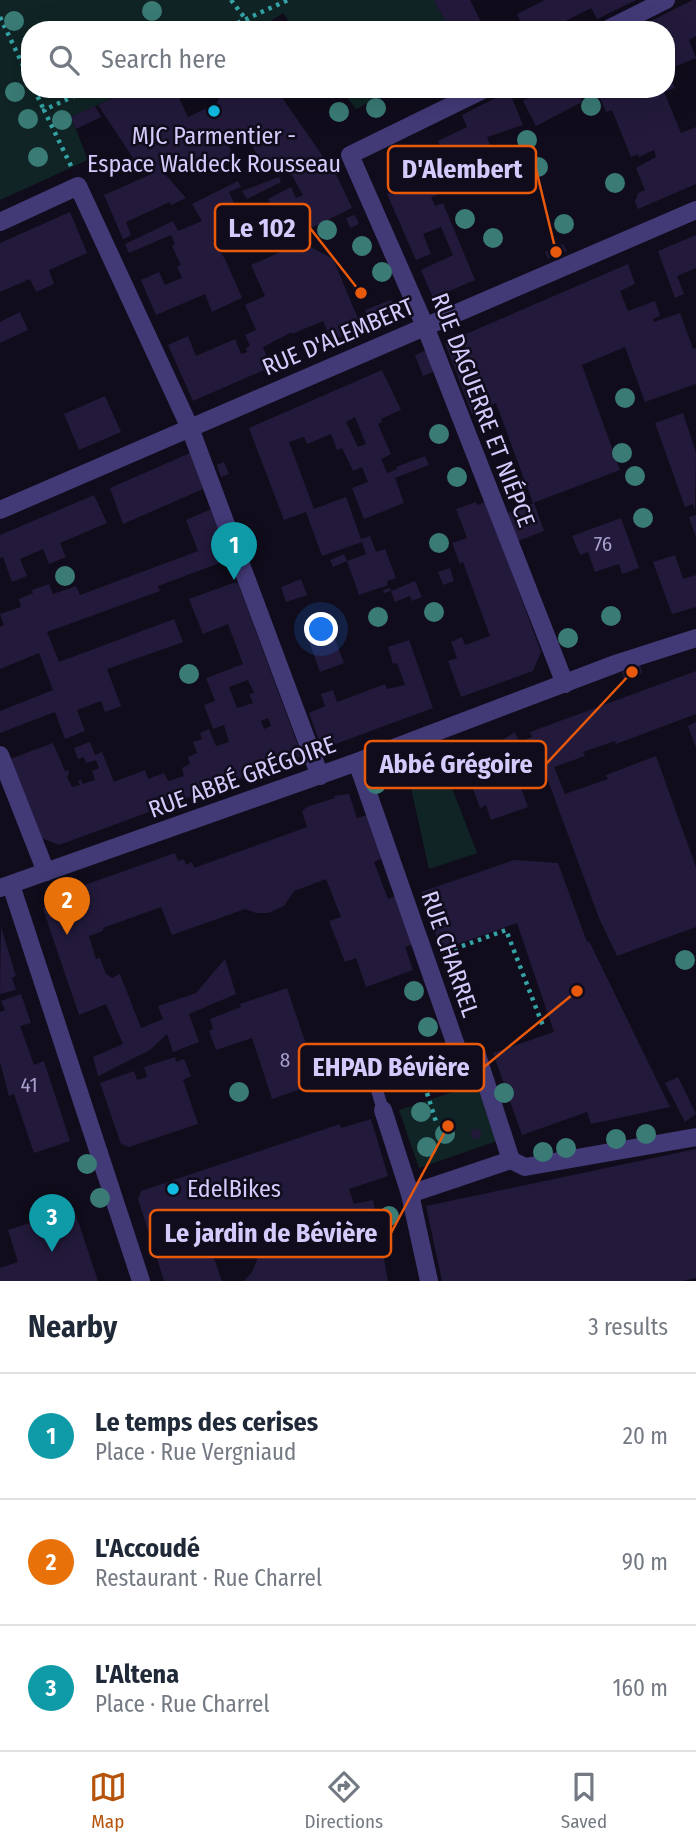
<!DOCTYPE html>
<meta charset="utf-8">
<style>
:root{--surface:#fff;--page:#f2f2f3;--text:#1f2937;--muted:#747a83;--line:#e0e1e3;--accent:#b45309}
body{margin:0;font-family:"Fira Sans Condensed",sans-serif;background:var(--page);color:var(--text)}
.you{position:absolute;left:322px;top:630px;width:24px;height:24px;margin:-18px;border:5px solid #fff;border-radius:50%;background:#1a73e8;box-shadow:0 0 0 10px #1a73e833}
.badge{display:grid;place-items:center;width:46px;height:46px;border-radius:50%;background:var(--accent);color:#fff;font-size:23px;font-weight:700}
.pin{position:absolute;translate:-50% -58px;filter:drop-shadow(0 2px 4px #0008)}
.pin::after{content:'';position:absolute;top:37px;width:24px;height:21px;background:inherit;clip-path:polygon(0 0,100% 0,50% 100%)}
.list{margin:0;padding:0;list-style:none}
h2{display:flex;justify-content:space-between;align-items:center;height:91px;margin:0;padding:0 28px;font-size:30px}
h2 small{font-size:23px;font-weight:400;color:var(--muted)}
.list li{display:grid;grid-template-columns:46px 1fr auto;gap:21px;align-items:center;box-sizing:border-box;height:126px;padding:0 28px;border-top:2px solid var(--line)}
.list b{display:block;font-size:26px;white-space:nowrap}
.list p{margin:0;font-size:23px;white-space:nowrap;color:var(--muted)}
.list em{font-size:23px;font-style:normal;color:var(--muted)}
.icon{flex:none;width:38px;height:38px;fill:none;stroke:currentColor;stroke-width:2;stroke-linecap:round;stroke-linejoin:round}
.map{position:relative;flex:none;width:696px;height:1281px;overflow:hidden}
.search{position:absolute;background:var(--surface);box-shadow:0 7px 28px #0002;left:21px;right:21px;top:21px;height:77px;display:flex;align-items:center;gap:18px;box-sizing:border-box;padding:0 24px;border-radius:28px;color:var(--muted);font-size:26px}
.sheet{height:469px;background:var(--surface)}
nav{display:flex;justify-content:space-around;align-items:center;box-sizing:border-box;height:98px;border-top:2px solid var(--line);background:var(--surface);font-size:19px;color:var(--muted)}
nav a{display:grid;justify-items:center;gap:4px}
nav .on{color:var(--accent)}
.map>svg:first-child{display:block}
.green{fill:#102425}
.building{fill:#231a3b;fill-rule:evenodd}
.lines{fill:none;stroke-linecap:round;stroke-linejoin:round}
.path{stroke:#35a3a5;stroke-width:4.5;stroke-dasharray:3.5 5;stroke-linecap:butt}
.service{stroke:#423a77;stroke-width:12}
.pedestrian{stroke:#423a77;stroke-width:18}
.minor{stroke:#423a77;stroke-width:18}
.tree{fill:#3a7b76}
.poi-dot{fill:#10bce2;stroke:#100c1b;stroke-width:2.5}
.labels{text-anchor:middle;stroke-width:5;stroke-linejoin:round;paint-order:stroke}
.number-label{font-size:21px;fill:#a89ecb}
.poi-label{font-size:24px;fill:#d4cafb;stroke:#100c1b}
.street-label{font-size:24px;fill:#d4cafb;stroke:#100c1b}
.leader{fill:none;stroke:#e8590c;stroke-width:2.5}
.callout-dot{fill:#e8590c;stroke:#100c1b;stroke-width:2.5}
.callout{fill:#100c1b;stroke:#e8590c;stroke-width:2.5}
.callout-label{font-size:26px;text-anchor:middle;font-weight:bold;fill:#d4cafb}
</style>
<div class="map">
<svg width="696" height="1281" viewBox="0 0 696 1281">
<rect width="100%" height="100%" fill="#100c1b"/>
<g class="green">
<polygon points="0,0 434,0 445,21 428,30 295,30 283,13 257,30 30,30 30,89 133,89 71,117 88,160 0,200"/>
<polygon points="341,89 396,89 356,109"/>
<polygon points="440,757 477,853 429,869 407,770"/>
<polygon points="477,1084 497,1141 419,1168 399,1110"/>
</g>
<g class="building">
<polygon points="434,0 470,0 485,30 428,30 445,21"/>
<polygon points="545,0 636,0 597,19 591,8 548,30 513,30 522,25 517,14"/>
<polygon points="693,0 696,0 696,36 689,40 696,58 667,70 675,88 664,92 681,133 696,127 696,184 638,209 635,202 638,193 645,190 636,168 656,157 654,150 639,157 638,154 631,157 612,110 606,112 596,89 666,89 666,30 638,30 637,28"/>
<polygon points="133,89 159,89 160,92 175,89 188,117 217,103 221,92 232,95 244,90 257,96 276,89 338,178 352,208 301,233 307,245 333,259 362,328 332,341 323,321 292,334 292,332 263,347 271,367 193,401 168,345 188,336 196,356 235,339 241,354 247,352 246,348 250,346 245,335 256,330 245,305 265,296 251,265 292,247 275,208 273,209 268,199 291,187 296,198 303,195 282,158 263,167 246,133 227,142 234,157 200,175 193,158 163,172 186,198 171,205 170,202 126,222 131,235 123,239 104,195 154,173 133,158 98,105"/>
<polygon points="546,89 576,89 582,102 536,126 523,101"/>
<polygon points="509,91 523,125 487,137 495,158 481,164 484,171 471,177 467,170 453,176 438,141 467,127 462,115"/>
<polygon points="95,106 101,117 76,129 71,117"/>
<polygon points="431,175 439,194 431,197 435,206 443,203 475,280 433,298 421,270 453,255 441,227 423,234 431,254 416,260 387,194"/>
<polygon points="279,177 281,182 247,199 242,191"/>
<polygon points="238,181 241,187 229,192 235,205 214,215 222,227 241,217 244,223 212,240 225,259 242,298 212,312 205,294 156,315 141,280 159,272 165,285 182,278 177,267 181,265 172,246 175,244 171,235 129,253 125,244 173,221 178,231 202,221 192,204"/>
<polygon points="70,212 87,253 49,270 54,284 36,292 30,279 0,292 0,243"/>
<polygon points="355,215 359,224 350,228 346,218"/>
<polygon points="696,235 696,268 677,276 684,294 675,298 658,251"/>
<polygon points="563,244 567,251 548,259 545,252"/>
<polygon points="628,264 635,284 620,291 628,311 655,301 660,316 653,319 654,322 680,313 693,349 696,348 696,384 645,402 625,347 582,365 620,470 533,503 496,403 472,414 445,343"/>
<polygon points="391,300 397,313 371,324 365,310"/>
<polygon points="20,312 28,330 0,343 0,322"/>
<polygon points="429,349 437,370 423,376 415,355"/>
<path d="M382,370L401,410L381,419L382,422L378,424L391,454L381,459L387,473L397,469L396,467L425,456L429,465L395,478L404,503L364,519L352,488L368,482L362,467L353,471L342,448L337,450L331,434L307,444L304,437L289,442L314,509L346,497L361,539L370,536L376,552L385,549L396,578L387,581L388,585L359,595L347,561L366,554L362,542L322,556L306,512L284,520L249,428ZM355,417L366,444L358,447L346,422Z"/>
<polygon points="105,396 121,432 79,450 64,414"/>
<polygon points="683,413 696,453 695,510 693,504 685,507 655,423"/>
<polygon points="190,453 203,489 123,524 110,488"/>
<polygon points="224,462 229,474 221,477 217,465"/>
<polygon points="94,495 107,523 60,543 66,557 49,564 43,549 20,559 27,576 12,582 3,557 0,558 0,535"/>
<polygon points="476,502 477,505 486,502 541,652 533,671 461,697 448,661 457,658 451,642 462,637 465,645 490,636 463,562 460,564 452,543 467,538 456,509"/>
<polygon points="534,503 544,531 518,541 508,513"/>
<polygon points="211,509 230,559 158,586 160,591 47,632 59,662 174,619 183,642 107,669 121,706 105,712 101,701 77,710 85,731 65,739 55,712 0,733 0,711 53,690 39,653 0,669 0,627 4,625 0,614 21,607 19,599 33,593 32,590 49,584 53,594 76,586 80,595 198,551 186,520"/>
<polygon points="696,515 696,537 689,517"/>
<polygon points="621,518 639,568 622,574 619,564 595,572 588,552 580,555 572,536"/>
<polygon points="344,554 347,561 333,567 330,560"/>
<polygon points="675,555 683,579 696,575 696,607 672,614 653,562"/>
<polygon points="450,568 454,581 443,585 438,572"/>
<polygon points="301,579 307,595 286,602 281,587"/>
<polygon points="415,581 422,597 412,601 410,596 395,602 391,591 384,593 383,590 390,588 391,591"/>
<path d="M233,583H238L302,756L59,845L39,837L10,759L53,743L65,771L68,770L69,774L67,777L72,787L80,785L78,781L81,780L83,784L95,780L92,771L99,768L96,760L86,763L84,757L78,759L74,748L90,742L95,755L102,752L114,782L145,770L148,779L164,773L168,781L184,776L182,768L190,764L188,757L197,753L193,742L202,739L200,733L209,729L216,746L229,742L224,725L213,729L204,705L215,701L206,678L243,664L228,624L203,634L189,599ZM248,680L254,693L249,694L253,703L237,708L229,687ZM268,718L271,726L264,729L261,721Z"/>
<polygon points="326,616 344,663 320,672 303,625"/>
<polygon points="409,640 433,708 322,749 309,713 325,706 321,694 333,690 337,702 385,684 387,689 405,685 397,663 393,664 388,647"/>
<polygon points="640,665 642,673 624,679 622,672"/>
<polygon points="696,671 696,714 616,744 615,741 583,752 585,756 554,767 565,794 608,779 606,775 656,756 696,867 696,927 617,956 599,918 544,770 518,780 528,807 491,820 486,805 480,808 466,770 476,766 469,749 488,746 491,751 501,747 499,742 515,732 519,742 532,737 530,732"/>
<polygon points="696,722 696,748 688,726"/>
<polygon points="349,794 357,818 367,815 383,858 374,862 388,899 395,896 413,944 405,947 413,970 366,987 356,958 345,962 329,921 341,917 326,879 294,891 284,906 268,913 256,913 245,909 172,935 161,907 103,928 103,931 89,936 96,959 100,958 106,974 112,978 120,974 141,1028 163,1019 158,1006 196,993 225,959 236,994 189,1014 199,1042 173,1052 167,1034 150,1050 98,1076 93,1057 123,1044 106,1004 79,1015 43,909 48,898 175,853 178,861 184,859 186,865 192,862 194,868 307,827 302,811 307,807 335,798 334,796"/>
<polygon points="514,860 558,863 587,942 589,941 670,1107 591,1124 587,1112 522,1135 493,1053 554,1032 517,923 441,950 421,892"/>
<polygon points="1,927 16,976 12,978 16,990 0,994"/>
<polygon points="287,988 319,1083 272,1099 252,1038 216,1050 209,1031 213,1029 210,1019 241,1007 240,1004"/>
<polygon points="21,994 31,1023 20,1026 34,1065 44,1061 70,1141 34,1153 14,1094 9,1096 0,1062 0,1012 5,1010 1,1001"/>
<polygon points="175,1057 176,1062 184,1059 191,1076 183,1080 198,1124 129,1147 121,1144 100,1083 134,1071 137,1080 147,1077 144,1067"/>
<polygon points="678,1077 696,1114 685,1122 665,1083"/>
<polygon points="371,1119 388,1176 349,1189 354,1204 373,1200 388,1281 244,1281 252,1272 257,1260 257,1249 249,1226 265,1220 260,1209 226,1220 219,1220 217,1212 196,1218 195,1225 203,1227 222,1281 164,1281 138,1199 141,1191 340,1124 341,1128"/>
<circle cx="476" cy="1134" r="5"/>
<polygon points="696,1149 696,1278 683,1281 442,1281 426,1206"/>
<polygon points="74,1209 98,1281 0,1281 0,1268 18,1262 8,1230"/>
</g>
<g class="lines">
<g class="path">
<polyline points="231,0 254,30"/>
<polyline points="0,17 30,80"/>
<polyline points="222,30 288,0"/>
<polyline points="34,89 44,110"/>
<polyline points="71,166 44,110 89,89"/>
<polyline points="446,952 506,930 543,1026"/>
<polyline points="427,1093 437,1125"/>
</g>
<polyline class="service" points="376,1087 383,1110"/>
<g class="pedestrian">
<polyline points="425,326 565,684"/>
<polyline points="357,762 459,1054 477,1055 511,1160 410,1194 429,1281"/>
<polyline points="420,1072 459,1054"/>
<polyline points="383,1110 410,1194"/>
<polyline points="511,1160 525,1167 696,1137"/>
</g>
<g class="minor">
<polyline points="606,30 666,0"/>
<polyline points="0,222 78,186 190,428 320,776"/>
<polyline points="425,326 350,155 485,89"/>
<polyline points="0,510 696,210"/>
<polyline points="0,755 46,872"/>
<polyline points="11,885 141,1281"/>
<polyline points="0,888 357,762 618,663 696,638"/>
</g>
</g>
<g class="tree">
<circle cx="152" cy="11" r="10"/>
<circle cx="14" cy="21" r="10"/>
<circle cx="15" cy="92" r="10"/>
<circle cx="591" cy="106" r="10"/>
<circle cx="376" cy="108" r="10"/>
<circle cx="339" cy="112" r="10"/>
<circle cx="28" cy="119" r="10"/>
<circle cx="62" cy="120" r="10"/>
<circle cx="527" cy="140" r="10"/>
<circle cx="38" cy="157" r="10"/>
<circle cx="538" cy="167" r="10"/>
<circle cx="615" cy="183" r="10"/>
<circle cx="465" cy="219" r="10"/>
<circle cx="564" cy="224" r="10"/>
<circle cx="327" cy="230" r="10"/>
<circle cx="493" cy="238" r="10"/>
<circle cx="362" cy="246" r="10"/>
<circle cx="382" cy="272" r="10"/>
<circle cx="625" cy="398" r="10"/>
<circle cx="439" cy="434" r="10"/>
<circle cx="622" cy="453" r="10"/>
<circle cx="635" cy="476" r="10"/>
<circle cx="457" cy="477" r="10"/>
<circle cx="643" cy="518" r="10"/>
<circle cx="439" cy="543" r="10"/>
<circle cx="65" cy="576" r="10"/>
<circle cx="434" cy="612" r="10"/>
<circle cx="611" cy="616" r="10"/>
<circle cx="378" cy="617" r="10"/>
<circle cx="568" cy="638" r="10"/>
<circle cx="189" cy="674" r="10"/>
<circle cx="376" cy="784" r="10"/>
<circle cx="685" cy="960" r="10"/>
<circle cx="414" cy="991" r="10"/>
<circle cx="428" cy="1027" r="10"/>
<circle cx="239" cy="1092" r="10"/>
<circle cx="504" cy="1093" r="10"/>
<circle cx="421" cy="1112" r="10"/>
<circle cx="445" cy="1134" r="10"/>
<circle cx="646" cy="1134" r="10"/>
<circle cx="616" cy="1139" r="10"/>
<circle cx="427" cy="1147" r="10"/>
<circle cx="566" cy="1148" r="10"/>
<circle cx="543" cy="1152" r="10"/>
<circle cx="87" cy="1164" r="10"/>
<circle cx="100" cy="1198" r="10"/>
<circle cx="389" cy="1216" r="10"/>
</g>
<g class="poi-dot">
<circle cx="214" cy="111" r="7"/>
<circle cx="173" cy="1189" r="7"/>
</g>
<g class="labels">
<g class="number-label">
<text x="603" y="551">76</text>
<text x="285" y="1067">8</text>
<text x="29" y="1092">41</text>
</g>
<g class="poi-label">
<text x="214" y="144">MJC Parmentier -<tspan x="214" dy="28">Espace Waldeck Rousseau</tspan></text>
<text x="187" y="1197" text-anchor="start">EdelBikes</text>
</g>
<g class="street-label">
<text transform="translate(338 337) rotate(-23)" y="8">RUE D'ALEMBERT</text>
<text transform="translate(483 410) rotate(69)" y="8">RUE DAGUERRE ET NIÉPCE</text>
<text transform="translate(242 777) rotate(-20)" y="8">RUE ABBÉ GRÉGOIRE</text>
<text transform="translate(450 954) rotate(71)" y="8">RUE CHARREL</text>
</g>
</g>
<path class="leader" d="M556 252L536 169M361 293L310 228M632 672L546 764M577 991L484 1067M448 1126L391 1233"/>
<g class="callout-dot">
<circle cx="556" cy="252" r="7"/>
<circle cx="361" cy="293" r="7"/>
<circle cx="632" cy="672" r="7"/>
<circle cx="577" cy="991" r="7"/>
<circle cx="448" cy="1126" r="7"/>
</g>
<g class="callout">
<rect x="388" y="146" width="148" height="47" rx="7"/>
<rect x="215" y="204" width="95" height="47" rx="7"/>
<rect x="365" y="741" width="181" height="47" rx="7"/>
<rect x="299" y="1044" width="185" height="47" rx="7"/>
<rect x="150" y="1210" width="241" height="47" rx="7"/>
</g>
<g class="callout-label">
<text x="462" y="178">D'Alembert</text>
<text x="262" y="237">Le 102</text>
<text x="456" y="773">Abbé Grégoire</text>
<text x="391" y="1076">EHPAD Bévière</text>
<text x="271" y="1242">Le jardin de Bévière</text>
</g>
</svg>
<div class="you"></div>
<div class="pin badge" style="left:234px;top:580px;background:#0f9aa8">1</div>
<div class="pin badge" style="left:67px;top:935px;background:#e8710a">2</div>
<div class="pin badge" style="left:52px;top:1252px;background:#0f9aa8">3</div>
<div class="search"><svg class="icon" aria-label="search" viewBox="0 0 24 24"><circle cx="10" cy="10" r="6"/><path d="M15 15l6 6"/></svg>Search here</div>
</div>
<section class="sheet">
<h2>Nearby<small>3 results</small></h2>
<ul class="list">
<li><span class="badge" style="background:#0f9aa8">1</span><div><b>Le temps des cerises</b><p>Place · Rue Vergniaud</p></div><em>20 m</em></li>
<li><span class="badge" style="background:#e8710a">2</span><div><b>L'Accoudé</b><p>Restaurant · Rue Charrel</p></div><em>90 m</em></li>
<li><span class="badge" style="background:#0f9aa8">3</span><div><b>L'Altena</b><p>Place · Rue Charrel</p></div><em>160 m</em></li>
</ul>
</section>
<nav>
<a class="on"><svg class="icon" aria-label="map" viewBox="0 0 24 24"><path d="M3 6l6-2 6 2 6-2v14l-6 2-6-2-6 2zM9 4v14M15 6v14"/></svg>Map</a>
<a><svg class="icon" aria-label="directions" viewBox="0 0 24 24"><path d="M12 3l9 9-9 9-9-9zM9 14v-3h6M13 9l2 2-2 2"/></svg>Directions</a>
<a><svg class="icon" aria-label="saved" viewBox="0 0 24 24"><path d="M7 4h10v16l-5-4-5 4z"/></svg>Saved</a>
</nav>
